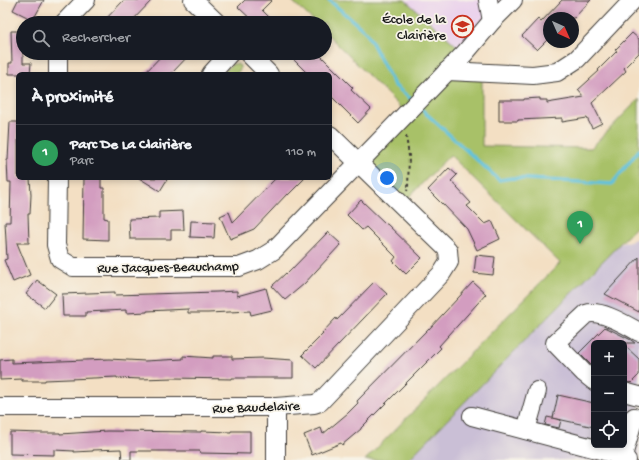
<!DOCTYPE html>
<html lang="fr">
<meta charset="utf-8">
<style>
:root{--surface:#171b24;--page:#242831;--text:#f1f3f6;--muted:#9ea1a6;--line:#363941;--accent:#0b8043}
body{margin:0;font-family:"Gochi Hand",sans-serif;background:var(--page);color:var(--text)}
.controls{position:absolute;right:12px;bottom:12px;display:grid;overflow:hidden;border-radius:6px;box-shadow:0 2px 6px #0003}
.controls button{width:36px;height:36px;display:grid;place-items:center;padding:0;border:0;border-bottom:1px solid var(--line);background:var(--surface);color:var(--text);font:20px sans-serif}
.compass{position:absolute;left:543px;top:12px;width:36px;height:36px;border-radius:50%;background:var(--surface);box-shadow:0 2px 6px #0003;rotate:135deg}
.you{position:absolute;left:387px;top:178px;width:14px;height:14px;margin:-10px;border:3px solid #fff;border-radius:50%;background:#1a73e8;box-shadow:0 0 0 6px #1a73e833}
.badge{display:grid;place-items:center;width:26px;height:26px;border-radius:50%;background:var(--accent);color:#fff;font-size:13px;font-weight:700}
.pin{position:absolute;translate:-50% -33px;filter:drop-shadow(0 1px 2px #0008)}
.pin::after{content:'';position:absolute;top:21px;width:14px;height:12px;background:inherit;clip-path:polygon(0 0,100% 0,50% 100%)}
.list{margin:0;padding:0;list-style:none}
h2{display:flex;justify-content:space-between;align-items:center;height:52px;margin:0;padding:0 16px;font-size:17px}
h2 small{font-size:13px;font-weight:400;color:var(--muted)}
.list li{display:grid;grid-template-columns:26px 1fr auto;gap:12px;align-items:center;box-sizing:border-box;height:56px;padding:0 16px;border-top:1px solid var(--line)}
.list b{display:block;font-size:15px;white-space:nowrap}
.list p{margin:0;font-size:13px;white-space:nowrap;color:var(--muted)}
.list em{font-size:13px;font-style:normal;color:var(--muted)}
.icon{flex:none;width:22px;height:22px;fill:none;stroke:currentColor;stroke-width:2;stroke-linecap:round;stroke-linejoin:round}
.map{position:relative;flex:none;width:639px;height:460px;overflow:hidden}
.search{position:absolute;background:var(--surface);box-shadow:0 2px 6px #0003;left:16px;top:16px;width:316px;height:44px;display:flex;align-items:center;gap:10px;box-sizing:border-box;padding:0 14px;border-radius:22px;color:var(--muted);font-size:15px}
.panel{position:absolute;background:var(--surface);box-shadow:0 2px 6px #0003;left:16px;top:72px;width:316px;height:108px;border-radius:6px}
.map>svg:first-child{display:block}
.built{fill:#ead1ec}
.industrial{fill:#cabfd6;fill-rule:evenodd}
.green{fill:#a8c167;stroke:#626e42}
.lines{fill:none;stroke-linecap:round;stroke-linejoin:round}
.stream{stroke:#60c2de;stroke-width:3.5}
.building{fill:#d39dc0}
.minor-casing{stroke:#3c3935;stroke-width:20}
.path{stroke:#3c3935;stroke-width:2;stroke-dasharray:3 3;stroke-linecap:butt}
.minor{stroke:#fff;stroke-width:18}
.labels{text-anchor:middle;stroke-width:3.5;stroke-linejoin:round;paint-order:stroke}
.poi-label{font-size:14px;fill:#1c1c1c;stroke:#f7f3e8;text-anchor:end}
.street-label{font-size:14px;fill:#1c1c1c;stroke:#f7f3e8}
</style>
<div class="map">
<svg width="639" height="460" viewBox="0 0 639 460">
<rect width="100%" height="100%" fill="#f7f3e8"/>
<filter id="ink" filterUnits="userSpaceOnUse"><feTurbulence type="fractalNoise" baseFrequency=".025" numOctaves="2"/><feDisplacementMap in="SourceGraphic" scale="8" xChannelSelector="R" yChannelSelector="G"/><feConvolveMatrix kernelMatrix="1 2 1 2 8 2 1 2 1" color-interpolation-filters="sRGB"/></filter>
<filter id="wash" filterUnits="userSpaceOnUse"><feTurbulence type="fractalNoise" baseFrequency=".012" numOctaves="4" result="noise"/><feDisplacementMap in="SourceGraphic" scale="16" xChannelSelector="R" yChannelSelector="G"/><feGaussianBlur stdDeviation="0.9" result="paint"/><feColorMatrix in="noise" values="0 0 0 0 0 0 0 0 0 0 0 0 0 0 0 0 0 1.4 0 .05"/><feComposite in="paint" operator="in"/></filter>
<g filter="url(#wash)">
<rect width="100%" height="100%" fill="#f3dfc3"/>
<polygon class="built" points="405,0 514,0 465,53"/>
<path class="industrial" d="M639,238V460H379L560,263ZM594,343H624V445H594Z"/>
<g class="green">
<polygon points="291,0 405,0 465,53 482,80 482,146 591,148 639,99 639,224 408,460 365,460 560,263 450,155 401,205 358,163 406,113 325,32 325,23 316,23"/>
<polygon points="232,64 237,64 240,66 240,70 236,74 222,74"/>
</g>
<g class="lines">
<g class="stream">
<polyline points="329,0 367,33 394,85 412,100"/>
<polyline points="419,107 499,180 512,178 612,184 639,150"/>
</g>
</g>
<g id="blocks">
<g class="building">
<polygon points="18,0 44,0 33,20 13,10"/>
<polygon points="124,0 152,0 130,23 102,23"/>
<polygon points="245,0 272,0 262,10 275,23 255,23 238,7"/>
<polygon points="562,0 591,0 574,18 549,18 549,38 537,50 522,36 538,19 541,22"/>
<polygon points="11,31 23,31 23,63 31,63 30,74 9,74 9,63 12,63"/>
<polygon points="632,33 639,39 639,53 624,68 626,71 592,103 602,123 592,128 587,118 562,122 562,118 518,120 518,121 499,121 499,100 524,100 524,99 540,98 540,100 547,100 547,103 584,97 578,90 599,71 598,70 617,51 615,50"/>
<polygon points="164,53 191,53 171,74 144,74"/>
<polygon points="287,53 318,53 353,88 351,90 371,109 358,123 330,95 330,74 308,74"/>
<polygon points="10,122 18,122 18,178 30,178 31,195 30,214 28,214 29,243 17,243 30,275 13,282 4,260 7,259 5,222 10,222 11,182 8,182 7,160 8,160"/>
<polygon points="449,168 457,175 451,181 458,187 457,188 471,203 467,206 485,224 492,221 500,239 477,250 467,229 442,203 442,204 428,190"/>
<polygon points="84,178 101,178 101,188 104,188 104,218 108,219 108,240 83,239"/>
<polygon points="139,178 168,178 160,191"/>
<polygon points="276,178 305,178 288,195 287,194 254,229 230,239 220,216 229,212 233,222"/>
<polygon points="361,200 386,224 387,224 422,258 406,274 393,261 396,257 366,227 362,230 347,215"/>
<polygon points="183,211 184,230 171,230 171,239 130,239 129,219 159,218 159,212"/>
<polygon points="191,221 215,222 214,238 190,237"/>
<polygon points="328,232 341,244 304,284 285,300 272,286 286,273 287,274"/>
<polygon points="476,255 495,257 493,275 474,273"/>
<polygon points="639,257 639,312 605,294"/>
<polygon points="37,280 56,294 45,308 26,294"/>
<polygon points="374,282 387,294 316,368 302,355 323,334 322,333 336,318 337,320"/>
<polygon points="473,282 486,294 439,346 441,348 361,428 361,429 342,445 341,443 312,455 304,435 321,428 323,434 348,413 358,403 357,401 429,328 429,329"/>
<polygon points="266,288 272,310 251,315 250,311 208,313 188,313 188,309 147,311 147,312 126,313 126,310 86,312 86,316 63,316 62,294 115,292 115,295 217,292 237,291 237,296"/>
<polygon points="605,327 631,340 635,343 594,343 594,368 579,353"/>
<polygon points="624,345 639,359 639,375 631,383 624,382"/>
<polygon points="183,356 213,358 213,356 232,356 232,359 263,358 293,360 293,378 232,378 232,379 173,378 141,379 117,378 117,377 45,380 45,381 22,381 22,379 0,380 0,360 12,359 12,363 109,359 145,361 183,359"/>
<polygon points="558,395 594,403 594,427 553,418"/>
<polygon points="547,417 561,420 559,428 545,425"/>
<polygon points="107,431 201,432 201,431 231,432 231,431 250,431 250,454 200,453 200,451 131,451 131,460 122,460 121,449 93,450 93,451 74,452 74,451 54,450 54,455 10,454 10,432 42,433 60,433 60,434"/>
</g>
</g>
</g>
<g filter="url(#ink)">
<use href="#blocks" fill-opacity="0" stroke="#3c3935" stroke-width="1"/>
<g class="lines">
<defs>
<g id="minor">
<polyline points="193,0 217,23"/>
<polyline points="488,0 492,21"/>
<polyline points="64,23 86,0"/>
<polyline points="248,53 269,74"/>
<polyline points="447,71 533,75 557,72 577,59 633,0"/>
<polyline points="58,74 58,53"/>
<polyline points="211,74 230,53"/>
<polyline points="57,178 56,245 60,259 73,267 239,267 258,260 274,250 465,53 492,21 513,0"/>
<path d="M594,381L584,373L555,343L586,314C601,309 626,325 639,332"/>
<polyline points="624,392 639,396"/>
<polyline points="0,407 276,407 314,404 320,402 442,273 449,262 448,250 330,135"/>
<polyline points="276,407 276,460"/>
<polyline points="472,416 623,456"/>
<polyline points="526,430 537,391"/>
<polyline points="627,460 623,456 634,417"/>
</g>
</defs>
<use href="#minor" class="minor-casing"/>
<polyline class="path" points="406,136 409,156 408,188 407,191"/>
<use href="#minor" class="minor"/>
</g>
</g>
<defs>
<symbol id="school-ring" viewBox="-11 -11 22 22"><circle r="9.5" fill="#f7f3e8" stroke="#c8321e" stroke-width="1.5"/><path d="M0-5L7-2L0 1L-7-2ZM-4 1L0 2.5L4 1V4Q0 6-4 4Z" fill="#c8321e"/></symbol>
</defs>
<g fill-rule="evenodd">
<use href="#school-ring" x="450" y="14" width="25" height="25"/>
</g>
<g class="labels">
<g class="poi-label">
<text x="446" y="23">École de la<tspan x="446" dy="16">Clairière</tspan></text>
</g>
<g class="street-label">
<text transform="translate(168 266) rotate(-1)" y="5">Rue Jacques-Beauchamp</text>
<text transform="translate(256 406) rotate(-2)" y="5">Rue Baudelaire</text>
</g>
</g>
</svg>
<div class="controls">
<button>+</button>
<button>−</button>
<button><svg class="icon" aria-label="locate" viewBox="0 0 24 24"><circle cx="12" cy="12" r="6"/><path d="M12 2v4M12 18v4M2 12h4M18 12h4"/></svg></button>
</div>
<svg class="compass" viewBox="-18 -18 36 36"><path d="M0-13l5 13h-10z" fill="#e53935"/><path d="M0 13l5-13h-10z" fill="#9ea1a6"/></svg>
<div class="you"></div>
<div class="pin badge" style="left:580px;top:244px;background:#2e9e5b">1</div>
<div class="search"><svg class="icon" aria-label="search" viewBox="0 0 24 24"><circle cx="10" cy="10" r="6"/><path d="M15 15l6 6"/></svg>Rechercher</div>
<section class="panel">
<h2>À proximité<small></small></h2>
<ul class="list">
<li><span class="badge" style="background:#2e9e5b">1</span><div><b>Parc De La Clairière</b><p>Parc</p></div><em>110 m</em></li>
</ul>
</section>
</div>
